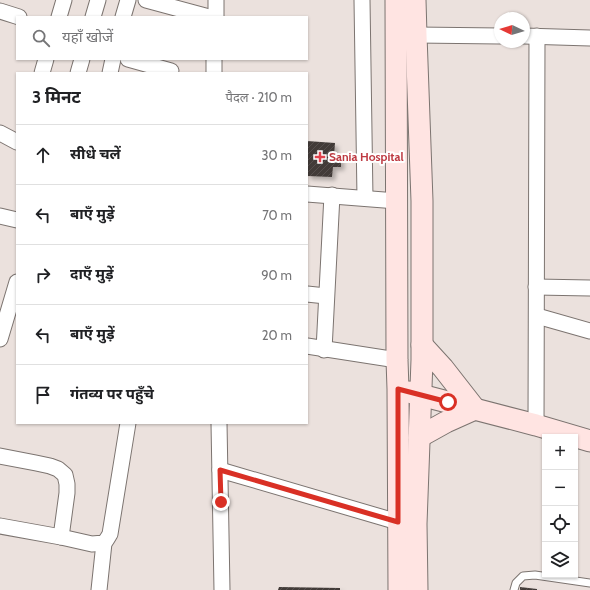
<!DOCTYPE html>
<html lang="hi">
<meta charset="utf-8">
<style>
:root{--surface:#fff;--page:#f6f6f6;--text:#202124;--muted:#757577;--line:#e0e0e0}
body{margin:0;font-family:Cabin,"Noto Sans Devanagari",sans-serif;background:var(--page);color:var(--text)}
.controls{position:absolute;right:12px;bottom:12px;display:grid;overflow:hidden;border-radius:0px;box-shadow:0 1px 3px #0004}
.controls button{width:36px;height:36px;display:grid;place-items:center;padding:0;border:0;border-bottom:1px solid var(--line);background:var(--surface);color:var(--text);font:20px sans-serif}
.compass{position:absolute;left:494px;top:12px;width:36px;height:36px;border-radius:50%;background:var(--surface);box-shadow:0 1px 3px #0004;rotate:274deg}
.stop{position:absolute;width:12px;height:12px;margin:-9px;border:3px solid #d93025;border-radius:50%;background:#fff}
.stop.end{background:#d93025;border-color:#fff;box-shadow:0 1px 4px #0008}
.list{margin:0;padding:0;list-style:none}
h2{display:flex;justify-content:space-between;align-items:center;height:52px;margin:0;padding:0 16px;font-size:17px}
h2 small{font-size:13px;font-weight:400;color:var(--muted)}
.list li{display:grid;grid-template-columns:26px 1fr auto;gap:12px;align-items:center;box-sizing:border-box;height:60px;padding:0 16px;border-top:1px solid var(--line)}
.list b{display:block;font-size:15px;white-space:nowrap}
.list em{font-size:13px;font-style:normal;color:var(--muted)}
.icon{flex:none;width:22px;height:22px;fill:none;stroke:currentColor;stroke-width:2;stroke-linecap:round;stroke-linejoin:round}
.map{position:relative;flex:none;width:590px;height:590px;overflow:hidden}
.search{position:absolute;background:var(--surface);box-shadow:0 1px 3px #0004;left:16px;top:16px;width:292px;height:44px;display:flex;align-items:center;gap:10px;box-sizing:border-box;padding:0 14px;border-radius:0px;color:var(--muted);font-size:15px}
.panel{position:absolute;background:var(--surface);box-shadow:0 1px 3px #0004;left:16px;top:72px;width:292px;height:352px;border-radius:0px}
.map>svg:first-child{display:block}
.building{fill:url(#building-hatch);filter:url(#shadow)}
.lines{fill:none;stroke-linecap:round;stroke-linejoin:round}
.lane-casing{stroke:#7c7470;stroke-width:9}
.street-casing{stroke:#7c7470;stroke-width:17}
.secondary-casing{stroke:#7c7470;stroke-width:23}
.lane{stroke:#fff;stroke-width:7}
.street{stroke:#fff;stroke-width:15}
.secondary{stroke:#ffe4e2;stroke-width:21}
.route{stroke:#d93025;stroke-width:5}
.health-dot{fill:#e0444e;stroke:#fff;stroke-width:1.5}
.labels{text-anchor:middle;stroke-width:4;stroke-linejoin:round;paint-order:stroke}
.health-label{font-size:12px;font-weight:bold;fill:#be3a42;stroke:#fff;text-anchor:start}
</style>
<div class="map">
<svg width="590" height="590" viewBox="0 0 590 590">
<defs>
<pattern id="building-hatch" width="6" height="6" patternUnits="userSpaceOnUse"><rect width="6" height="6" fill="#423b38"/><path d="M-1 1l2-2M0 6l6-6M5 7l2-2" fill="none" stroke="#564f4d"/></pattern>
<filter id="shadow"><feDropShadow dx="3.5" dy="3.5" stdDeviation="2" flood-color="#0004"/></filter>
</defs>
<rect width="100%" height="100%" fill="#ebe1dd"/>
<g class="building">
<polygon points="307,141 335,143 334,156 341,157 341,167 333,167 332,177 307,176"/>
<polygon points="279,587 340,588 340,590 278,590"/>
<polygon points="520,587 537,589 537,590 520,590"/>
</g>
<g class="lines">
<defs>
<polyline id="lane" points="514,590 516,583 523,576 535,575 590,583"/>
<g id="street">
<polyline points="146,0 209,17"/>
<polyline points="362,0 365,198"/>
<polyline points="0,11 19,17"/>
<polyline points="59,17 64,0"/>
<polyline points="93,17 98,0"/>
<polyline points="123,17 128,0"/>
<polyline points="216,17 216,0"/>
<polyline points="416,35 500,36"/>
<polyline points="524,36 590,38"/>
<polyline points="128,59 171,71"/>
<polyline points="42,73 46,59"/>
<polyline points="78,73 82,59"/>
<polyline points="110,73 113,59"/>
<polyline points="214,73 214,59"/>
<polyline points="0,133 17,142"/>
<polyline points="307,194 397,201"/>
<polyline points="0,216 17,220"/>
<polyline points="536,287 590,288"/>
<polyline points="307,294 326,296"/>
<polyline points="537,316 590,331"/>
<polyline points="0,339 17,282"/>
<polyline points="307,346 397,360"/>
<polyline points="324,350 332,195"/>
<polyline points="219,423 222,590"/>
<polyline points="536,425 537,36"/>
<polyline points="0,456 36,463 50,466 58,469 65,475 67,484 67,493 61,537"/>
<polyline points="220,470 398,522"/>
<polyline points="0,526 61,537 92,544 104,543 107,539 110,534 128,423"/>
<polyline points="99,590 104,543"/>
</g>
<g id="secondary">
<polyline points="396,0 397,360 398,389 399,590"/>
<polyline points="415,0 416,35 422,201 422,360 416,524 417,590"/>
<polyline points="409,392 536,425 590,441"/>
<polyline points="419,437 446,422 475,409 443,368 422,345"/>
</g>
</defs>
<use href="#lane" class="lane-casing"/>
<use href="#street" class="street-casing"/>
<use href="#secondary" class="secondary-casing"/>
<use href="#lane" class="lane"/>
<use href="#street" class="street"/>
<use href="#secondary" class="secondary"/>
</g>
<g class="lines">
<polyline class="route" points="221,502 220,470 398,522 398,389 448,402"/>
</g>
<path class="health-dot" d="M318 151h4v4h4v4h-4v4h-4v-4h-4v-4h4z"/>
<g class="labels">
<g class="health-label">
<text x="329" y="161">Sania Hospital</text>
</g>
</g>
</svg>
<div class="controls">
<button>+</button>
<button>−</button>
<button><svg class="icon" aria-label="locate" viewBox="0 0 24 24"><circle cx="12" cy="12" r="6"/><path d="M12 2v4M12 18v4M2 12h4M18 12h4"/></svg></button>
<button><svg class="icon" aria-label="layers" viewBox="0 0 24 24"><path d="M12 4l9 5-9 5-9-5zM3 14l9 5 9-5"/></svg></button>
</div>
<svg class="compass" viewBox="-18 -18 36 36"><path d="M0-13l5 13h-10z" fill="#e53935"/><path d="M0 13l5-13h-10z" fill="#757577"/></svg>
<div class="stop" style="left:448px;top:402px"></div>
<div class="stop end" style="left:221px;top:502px"></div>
<div class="search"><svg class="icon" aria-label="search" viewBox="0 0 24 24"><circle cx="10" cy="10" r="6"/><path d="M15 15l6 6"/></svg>यहाँ खोजें</div>
<section class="panel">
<h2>3 मिनट<small>पैदल · 210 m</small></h2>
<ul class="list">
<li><svg class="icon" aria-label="ahead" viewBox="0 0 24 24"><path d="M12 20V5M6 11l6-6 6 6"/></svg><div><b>सीधे चलें</b></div><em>30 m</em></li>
<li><svg class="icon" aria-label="left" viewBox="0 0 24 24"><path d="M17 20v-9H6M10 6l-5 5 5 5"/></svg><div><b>बाएँ मुड़ें</b></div><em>70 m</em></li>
<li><svg class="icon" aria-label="right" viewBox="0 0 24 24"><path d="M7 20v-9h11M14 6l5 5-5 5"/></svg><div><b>दाएँ मुड़ें</b></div><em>90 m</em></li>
<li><svg class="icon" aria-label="left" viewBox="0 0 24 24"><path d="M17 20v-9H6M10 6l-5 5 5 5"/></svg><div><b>बाएँ मुड़ें</b></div><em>20 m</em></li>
<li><svg class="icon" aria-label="arrive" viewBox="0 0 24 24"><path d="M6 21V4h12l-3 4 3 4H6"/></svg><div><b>गंतव्य पर पहुँचे</b></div></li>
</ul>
</section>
</div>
